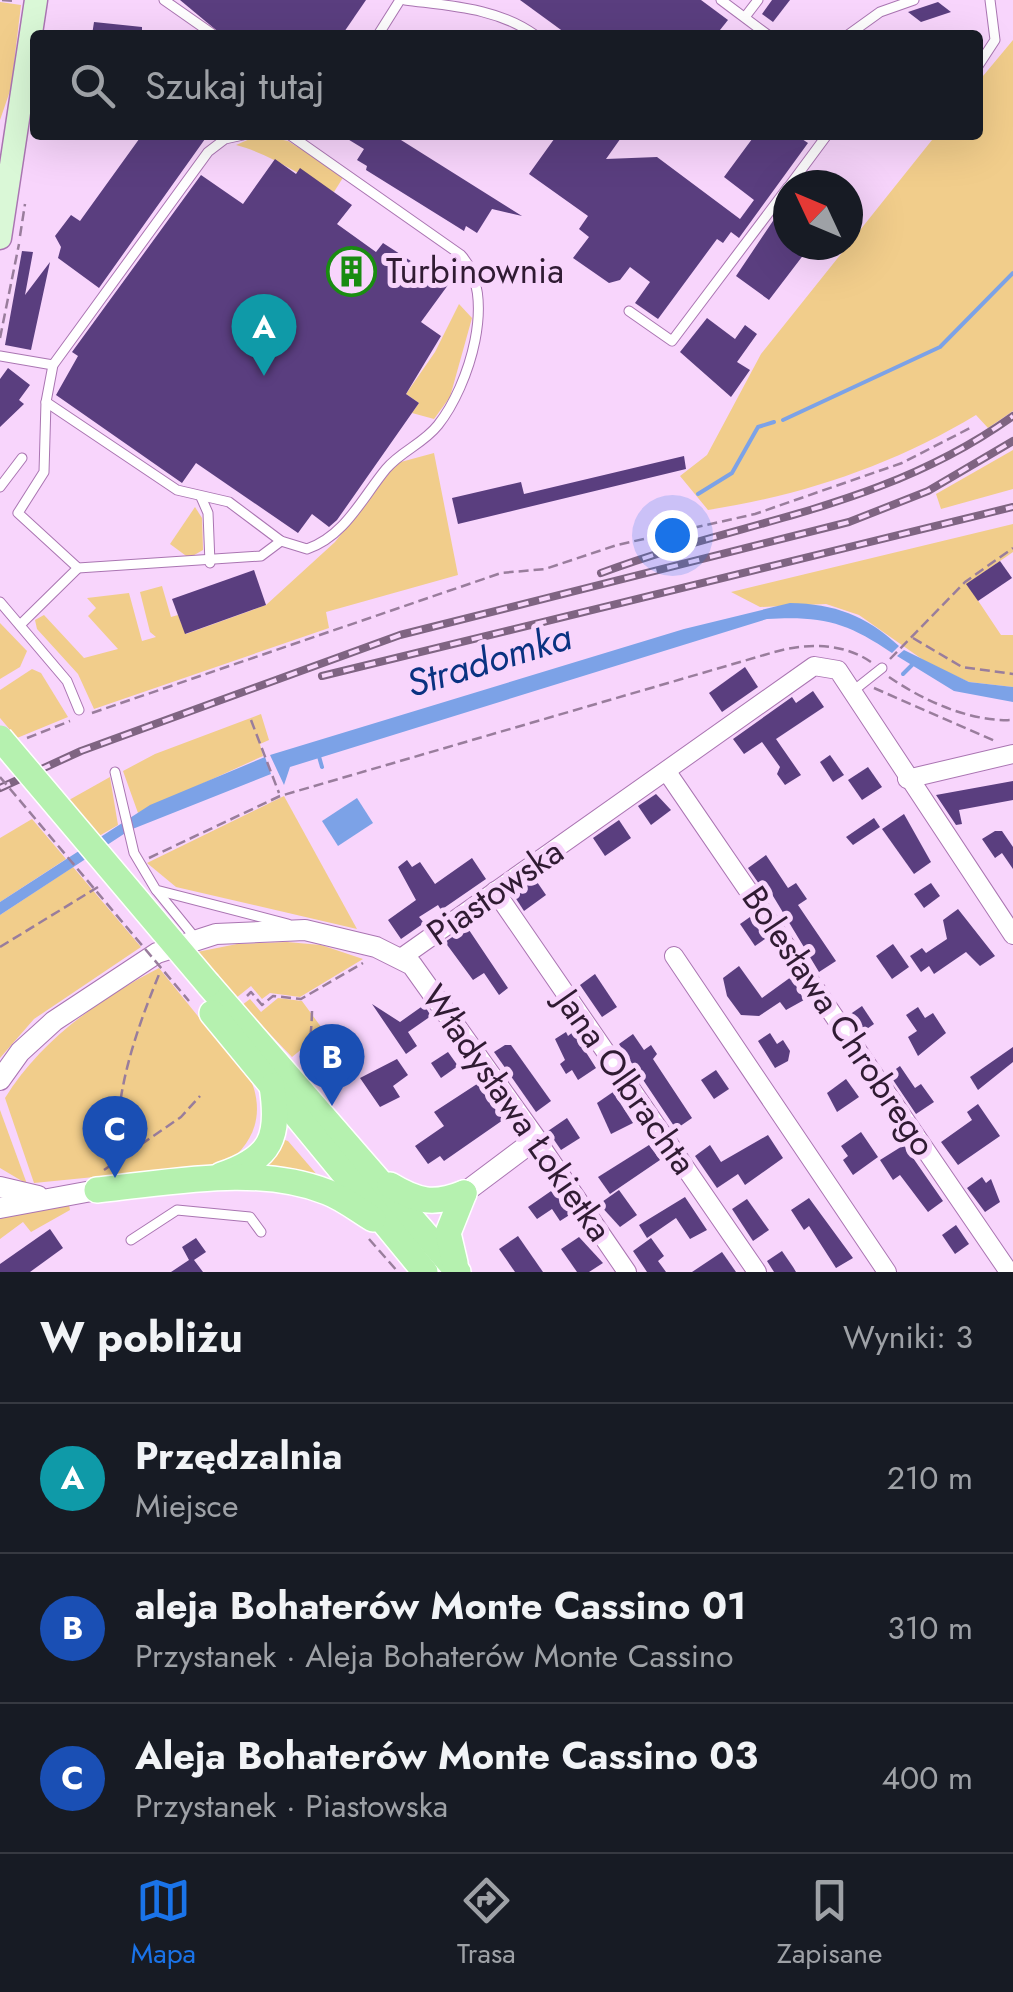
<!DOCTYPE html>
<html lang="pl">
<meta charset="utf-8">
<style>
:root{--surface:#171b24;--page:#20242c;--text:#f1f3f6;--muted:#9ea1a6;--line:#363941;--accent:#1a73e8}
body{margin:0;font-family:Jost,sans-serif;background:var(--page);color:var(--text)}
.compass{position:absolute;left:773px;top:170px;width:90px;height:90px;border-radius:50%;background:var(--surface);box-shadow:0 10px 40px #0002;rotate:314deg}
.you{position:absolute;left:672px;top:535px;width:35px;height:35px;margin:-25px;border:8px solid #fff;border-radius:50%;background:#1a73e8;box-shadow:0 0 0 15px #1a73e833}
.badge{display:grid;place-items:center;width:65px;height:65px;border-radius:50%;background:var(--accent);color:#fff;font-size:32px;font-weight:700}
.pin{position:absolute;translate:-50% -82px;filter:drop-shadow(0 2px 5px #0008)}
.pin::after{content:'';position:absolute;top:52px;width:35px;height:30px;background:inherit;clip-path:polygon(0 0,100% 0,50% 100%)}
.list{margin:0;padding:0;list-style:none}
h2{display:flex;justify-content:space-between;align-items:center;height:130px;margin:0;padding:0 40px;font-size:42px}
h2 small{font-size:32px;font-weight:400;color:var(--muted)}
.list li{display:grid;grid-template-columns:65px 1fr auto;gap:30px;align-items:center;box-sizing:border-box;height:150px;padding:0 40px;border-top:2px solid var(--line)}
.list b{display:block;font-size:38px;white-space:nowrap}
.list p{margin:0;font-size:32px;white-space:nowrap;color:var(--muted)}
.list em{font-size:32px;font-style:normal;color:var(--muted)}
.icon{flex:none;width:55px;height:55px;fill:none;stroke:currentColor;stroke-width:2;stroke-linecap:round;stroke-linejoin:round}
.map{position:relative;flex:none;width:1013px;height:1272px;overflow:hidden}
.search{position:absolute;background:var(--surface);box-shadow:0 10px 40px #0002;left:30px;right:30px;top:30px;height:110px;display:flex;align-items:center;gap:25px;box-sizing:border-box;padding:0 35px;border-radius:10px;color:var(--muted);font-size:38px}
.sheet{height:580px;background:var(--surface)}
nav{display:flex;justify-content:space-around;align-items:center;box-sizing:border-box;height:140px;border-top:2px solid var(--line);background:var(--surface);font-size:28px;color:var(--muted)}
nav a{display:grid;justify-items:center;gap:5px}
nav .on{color:var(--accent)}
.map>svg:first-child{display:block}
.green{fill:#f1cd8b}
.water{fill:#7ca2e7}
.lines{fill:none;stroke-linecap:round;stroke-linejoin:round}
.stream{stroke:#7ca2e7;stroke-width:4}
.building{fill:#5a3e7f}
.service-casing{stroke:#aa75b2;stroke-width:11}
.minor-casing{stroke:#aa75b2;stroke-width:20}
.tertiary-casing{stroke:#aa75b2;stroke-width:22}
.secondary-casing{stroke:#aa75b2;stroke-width:25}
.primary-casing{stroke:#fff;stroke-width:28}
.path{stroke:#997d9c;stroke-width:2.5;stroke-dasharray:10 5;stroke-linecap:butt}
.service{stroke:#fff;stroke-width:9}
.minor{stroke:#fff;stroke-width:18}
.tertiary{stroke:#fff;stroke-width:20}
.secondary{stroke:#daf8d7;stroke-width:22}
.primary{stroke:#b5f1af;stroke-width:25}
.rail-casing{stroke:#7f6482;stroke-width:8}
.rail{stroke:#f8d5fc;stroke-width:4;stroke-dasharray:11;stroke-linecap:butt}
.primary-bridge-casing{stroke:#fff;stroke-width:28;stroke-linecap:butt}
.path-bridge{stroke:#997d9c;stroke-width:2.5;stroke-dasharray:10 5;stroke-linecap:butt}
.primary-bridge{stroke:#b5f1af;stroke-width:25}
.labels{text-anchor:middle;stroke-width:10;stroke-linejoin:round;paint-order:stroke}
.poi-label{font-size:35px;fill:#301b33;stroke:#f8d5fc;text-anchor:start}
.street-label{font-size:35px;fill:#301b33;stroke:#f8d5fc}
.water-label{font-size:38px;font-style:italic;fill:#0a3281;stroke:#f8d5fc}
</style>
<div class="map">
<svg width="1013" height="1272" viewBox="0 0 1013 1272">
<rect width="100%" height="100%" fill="#f8d5fc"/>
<g class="green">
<polygon points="0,2 21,5 11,88 0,120"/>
<path d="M1013,40V411L988,428L976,415C893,465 804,495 708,510L680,476L707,455L761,354L936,135H978V82Z"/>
<path d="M259,135L288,141L344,176L334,192C298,175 273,155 236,145Z"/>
<polygon points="459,304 472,318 450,397 434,419 412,413 419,403 406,394 435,352"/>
<polygon points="1013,450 1013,489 941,509 936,494"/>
<polygon points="434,453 458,575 326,612 329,628 94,709 78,674 37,629 35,620 44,615 84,658 118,649 88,616 96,608 87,598 129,593 142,641 156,637 150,632 140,592 162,586 171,617 178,615 186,634 266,605 335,542 397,463"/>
<polygon points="195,507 202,518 203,550 189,558 170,544"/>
<polygon points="1013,524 1013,552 967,584 1001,635 1013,635 1013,687 969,682 929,664 859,615 826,604 760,607 731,592"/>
<polygon points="0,623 27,651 20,667 0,679"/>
<polygon points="32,669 41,673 68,717 17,738 0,718 0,690"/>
<polygon points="261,714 269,740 260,744 263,756 138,813 123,771 155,754"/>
<polygon points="110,777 118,825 99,836 69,800"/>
<polygon points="284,796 357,929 176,887 147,863"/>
<polygon points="32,819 66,859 0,902 0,838"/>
<polygon points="73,867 141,947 34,1019 0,1058 0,915"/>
<polygon points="287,942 321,945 363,959 300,997 270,993 262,999 251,986 236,998 197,952 237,944"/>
<path d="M159,968L252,1083C264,1115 254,1144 225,1164L34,1183L5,1098C40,1041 99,999 159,968Z"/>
<polygon points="278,998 302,1001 324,1031 292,1057 242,1005 250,999 261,1012"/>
<polygon points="0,1110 27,1184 0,1168"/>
<polygon points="279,1138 288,1141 319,1177 263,1171"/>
<polygon points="69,1205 70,1210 31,1232 23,1222 0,1239 0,1215"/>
</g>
<g class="water">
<path d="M790,603C835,604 865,615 899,646L892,653C846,622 823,616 767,619L290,767L284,785L270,755L684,629Z"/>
<polygon points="904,650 969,682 1013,687 1013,702 954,691 897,656"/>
<polygon points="265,757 271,774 130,830 0,915 0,902 150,805"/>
<polygon points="357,798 373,823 338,846 322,821"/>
</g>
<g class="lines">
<g class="stream">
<polyline points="783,420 940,347 1013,273"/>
<polyline points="698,494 732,473 758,427 774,422"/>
<polyline points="903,674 914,663"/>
<polyline points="318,753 322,767"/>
</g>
</g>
<g class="building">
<polygon points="180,0 366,0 342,35 222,35"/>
<polygon points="520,0 701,0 728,20 716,35 568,35"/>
<polygon points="772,0 790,0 773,22 762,14"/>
<polygon points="938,2 951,12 921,22 908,12"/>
<polygon points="94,22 142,27 142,35 92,35"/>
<polygon points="142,135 205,139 99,288 58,258 61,247 55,236 71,215 80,221"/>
<polygon points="341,135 393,135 522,216 492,209 477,233 466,226 464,231 366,170 367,166 357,160 364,149"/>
<polygon points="557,135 623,135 606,159 657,157 740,219 754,200 724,177 755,135 805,135 802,139 808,143 739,238 731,232 723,243 717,239 658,319 635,303 650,282 630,267 620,280 609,283 573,258 589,237 579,229 588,216 529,174"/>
<polygon points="275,159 296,174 300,168 352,205 337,224 376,252 383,243 448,285 421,322 441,336 406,394 419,403 337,520 329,527 312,514 298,533 196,463 182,483 56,395 78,356 72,352 201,175 243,204"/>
<polygon points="779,212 788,218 788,245 811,245 769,300 736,276"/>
<polygon points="22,251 33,252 25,295 50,262 31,350 5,345"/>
<polygon points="707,318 735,339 745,325 757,334 737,362 750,370 731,397 680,352"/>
<polygon points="8,368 30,385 19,400 24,404 0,427 0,379"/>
<polygon points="684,456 686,469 458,524 452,498 521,482 524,494"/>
<polygon points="1000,561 1012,578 978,601 966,584"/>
<polygon points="254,570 266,605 185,634 172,599"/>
<polygon points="745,667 758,687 722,712 709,693"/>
<polygon points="813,691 824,707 776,739 801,775 785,785 777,774 780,767 762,742 744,754 733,739 792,697 796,703"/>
<polygon points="830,755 844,775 833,782 820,762"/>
<polygon points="868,767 882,787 862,800 848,780"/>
<polygon points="1013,781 1013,800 959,810 962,824 956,825 936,795"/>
<polygon points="656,794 671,810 651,825 638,806"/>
<polygon points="904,814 931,862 914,874 882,829"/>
<polygon points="874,818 880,827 853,845 846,837"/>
<polygon points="619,820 631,838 605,856 593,838"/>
<polygon points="995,831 1002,831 1013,847 1013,869 1002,853 995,858 982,839"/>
<polygon points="766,855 788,888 796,883 807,899 798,905 836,961 819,972 770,891 766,894 748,868"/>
<polygon points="472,858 486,879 441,910 438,905 419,917 424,923 401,939 388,920 416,900 398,867 407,860 412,867 420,862 435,884"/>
<polygon points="535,879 546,895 524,911 513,894"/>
<polygon points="931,883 940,896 924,908 914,894"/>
<polygon points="958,909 995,956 980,966 966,952 934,974 929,966 921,972 910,956 922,948 926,953 947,939 943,920"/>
<polygon points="750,917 765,939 755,946 740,924"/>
<polygon points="467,927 508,988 499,995 484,973 473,980 445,942"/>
<polygon points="893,944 909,967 892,979 876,956"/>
<polygon points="739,966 762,998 791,977 804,1000 786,1010 780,1002 759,1016 741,1015 727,996 723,978"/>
<polygon points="595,974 617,1007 602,1017 580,985"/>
<polygon points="372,1004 400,1022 424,1005 431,1016 408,1032 417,1046 406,1054"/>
<polygon points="862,1006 874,1024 861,1033 849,1015"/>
<polygon points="918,1007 925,1018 933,1013 946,1033 918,1056 908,1037 917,1031 906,1015"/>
<polygon points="566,1032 568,1036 573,1032 596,1068 578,1080 572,1070 566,1074 560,1064 565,1060 555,1039"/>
<polygon points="770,1033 777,1044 783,1040 790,1051 788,1061 775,1068 758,1041"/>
<polygon points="633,1034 644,1050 651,1045 657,1054 653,1059 692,1118 676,1129 619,1044"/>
<polygon points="505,1045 511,1045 551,1101 536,1112 494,1052"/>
<polygon points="1013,1047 1013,1062 978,1090 970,1077"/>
<polygon points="448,1052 458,1066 441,1078 431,1063"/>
<polygon points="397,1059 408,1075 393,1086 400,1097 380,1107 360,1078"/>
<polygon points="900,1066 915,1088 921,1084 934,1102 916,1114 889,1074"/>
<polygon points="716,1070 729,1089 714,1099 701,1080"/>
<polygon points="846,1079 859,1097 837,1112 827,1093"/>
<polygon points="477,1084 503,1120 444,1161 440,1156 428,1164 415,1146 444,1126 434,1112"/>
<polygon points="613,1092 633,1123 611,1134 597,1103"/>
<polygon points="978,1104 1000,1136 958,1165 941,1142 972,1120 967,1112"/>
<polygon points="567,1118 580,1138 561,1150 548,1131"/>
<polygon points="861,1132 878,1157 853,1175 843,1160 848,1156 841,1146"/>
<polygon points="768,1135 783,1158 745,1185 738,1174 717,1188 695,1156 710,1145 721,1162"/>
<polygon points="649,1145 660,1160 610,1194 598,1177"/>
<polygon points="904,1145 943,1201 928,1212 900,1175 893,1180 880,1160"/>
<polygon points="982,1177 986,1183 991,1179 1000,1202 985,1212 967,1188"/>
<polygon points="554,1189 571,1214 560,1221 552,1209 537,1219 528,1207"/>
<polygon points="619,1190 637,1215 620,1227 599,1204"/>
<polygon points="685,1197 707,1230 690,1239 676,1218 647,1238 639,1225"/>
<polygon points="809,1198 853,1258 836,1268 809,1226 804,1230 791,1210"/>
<polygon points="747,1199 769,1230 753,1241 732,1209"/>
<polygon points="956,1225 969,1244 955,1254 942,1235"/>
<polygon points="50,1229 63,1248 30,1272 0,1272 0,1264"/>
<polygon points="518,1236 543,1272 515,1272 499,1249"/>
<polygon points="579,1237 603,1263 589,1272 577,1272 561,1249"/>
<polygon points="196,1238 206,1252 194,1260 203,1272 171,1272 189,1260 182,1247"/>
<polygon points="651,1238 664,1256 658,1261 666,1272 647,1272 633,1251"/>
<polygon points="782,1251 793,1267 796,1272 774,1272 767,1261"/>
<polygon points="722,1252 736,1272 692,1272"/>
</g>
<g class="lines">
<defs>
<g id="service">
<polyline points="164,0 214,35"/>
<path d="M405,0C450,6 498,8 535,35"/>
<polyline points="721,0 768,35"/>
<polyline points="745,17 758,0"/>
<polyline points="378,35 400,0"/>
<polyline points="848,35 880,12 914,0"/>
<polyline points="978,66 995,40 990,0"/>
<path d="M243,135L225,139L208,152L53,365L46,402L177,490L229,502L281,541L307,549C345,536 362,498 386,469C401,451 423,444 438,425C469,386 498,295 461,255L290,135"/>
<polyline points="790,185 827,135"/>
<polyline points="629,311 672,341 788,187"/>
<polyline points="0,356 53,365"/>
<polyline points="46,402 44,472 18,513 78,568 261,556 281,541"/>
<polyline points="0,487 22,458"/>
<polyline points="201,497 208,513 210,563"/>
<polyline points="0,602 67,681 79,710"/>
<polyline points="20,625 78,568"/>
<polyline points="853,691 882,668"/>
<polyline points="115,772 134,853 156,890 288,924"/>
<polyline points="157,891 196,939"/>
<polyline points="131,1240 177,1210 250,1217 261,1232"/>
</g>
<g id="minor">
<polyline points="667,772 1009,1272"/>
<polyline points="907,779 1013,754"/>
<polyline points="495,891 757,1272"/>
<polyline points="674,956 887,1272"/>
<polyline points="401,958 814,666 838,670 1013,935"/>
<polyline points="536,1139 627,1272"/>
</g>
<g id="tertiary">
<polyline points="0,1080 20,1052 54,1021 157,953 216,934 305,930 376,947 412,965 536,1139 464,1193"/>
<polyline points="0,1187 38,1196"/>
<polyline points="0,1208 97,1190"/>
</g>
<polyline id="secondary" points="0,238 36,0"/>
<g id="primary">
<polyline points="208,984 458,1272"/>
<polyline points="212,1013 425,1272"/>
<path d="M221,1175C272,1158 280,1137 272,1086"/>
<path d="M390,1185C418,1202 434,1205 464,1193"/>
<path d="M97,1190C170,1183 256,1164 327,1192C343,1198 358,1210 373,1219"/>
<polyline points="455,1263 448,1233 464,1193"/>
</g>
</defs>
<use href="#service" class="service-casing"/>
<use href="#minor" class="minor-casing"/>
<use href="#tertiary" class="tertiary-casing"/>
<use href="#secondary" class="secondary-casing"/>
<use href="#primary" class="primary-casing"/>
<g class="path">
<polyline points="2,0 16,1"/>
<polyline points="20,236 25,204"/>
<polyline points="0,338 19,244"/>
<polyline points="913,638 962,667 1013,674"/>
<polyline points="890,659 965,582 1013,548"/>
<path d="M889,677C924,701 970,722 1013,720"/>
<polyline points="874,688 995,741"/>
<polyline points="92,713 501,573 545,569 617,545 755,514 902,463 972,427"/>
<polyline points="251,720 279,793"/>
<polyline points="27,738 70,721"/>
<path d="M149,858L280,796L771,653C804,643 842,642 871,662"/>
<polyline points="0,947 98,887"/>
<polyline points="247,996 251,992 262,1005 273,996 301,999 363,963"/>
<path d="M312,1011C311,1059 300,1053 333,1093L331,1097"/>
<path d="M118,1159C113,1095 136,1031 160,972"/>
<polyline points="104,1170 181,1117 200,1096"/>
<polyline points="369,1239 398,1272"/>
</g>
<use href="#service" class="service"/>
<use href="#minor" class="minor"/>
<use href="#tertiary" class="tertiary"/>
<use href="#secondary" class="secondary"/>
<use href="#primary" class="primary"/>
<defs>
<g id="rail">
<path d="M601,573C746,519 883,509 1013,416"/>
<polyline points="322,676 1013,507"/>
<polyline points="0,788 81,751 400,635 849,522 928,491 1013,441"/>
</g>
</defs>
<use href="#rail" class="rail-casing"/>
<use href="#rail" class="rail"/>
<defs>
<polyline id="primary-bridge" points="0,738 208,984"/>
</defs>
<use href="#primary-bridge" class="primary-bridge-casing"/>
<polyline class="path-bridge" points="0,777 189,1001"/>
<use href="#primary-bridge" class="primary-bridge"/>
</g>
<defs>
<symbol id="building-ring" viewBox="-11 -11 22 22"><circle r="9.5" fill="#f8d5fc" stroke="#198c11" stroke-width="1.5"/><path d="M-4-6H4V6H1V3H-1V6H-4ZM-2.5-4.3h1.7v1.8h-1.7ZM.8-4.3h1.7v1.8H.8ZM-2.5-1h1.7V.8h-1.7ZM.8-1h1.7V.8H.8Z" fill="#198c11"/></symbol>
</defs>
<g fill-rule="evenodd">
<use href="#building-ring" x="324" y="244" width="55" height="55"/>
</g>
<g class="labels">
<g class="poi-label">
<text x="386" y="283">Turbinownia</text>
</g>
<g class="street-label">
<text transform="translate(495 892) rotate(-35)" y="12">Piastowska</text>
<text transform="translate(839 1021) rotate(56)" y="12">Bolesława Chrobrego</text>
<text transform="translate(626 1082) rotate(55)" y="12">Jana Olbrachta</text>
<text transform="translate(517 1113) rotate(55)" y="12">Władysława Łokietka</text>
</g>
<g class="water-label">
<text transform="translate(489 660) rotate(-17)" y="13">Stradomka</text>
</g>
</g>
</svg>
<svg class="compass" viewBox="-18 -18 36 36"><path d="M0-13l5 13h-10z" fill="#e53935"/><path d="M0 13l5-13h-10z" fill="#9ea1a6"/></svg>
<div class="you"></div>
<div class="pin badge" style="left:264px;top:376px;background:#0f9aa8">A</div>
<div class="pin badge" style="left:332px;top:1106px;background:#1a4fb4">B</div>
<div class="pin badge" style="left:115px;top:1178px;background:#1a4fb4">C</div>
<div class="search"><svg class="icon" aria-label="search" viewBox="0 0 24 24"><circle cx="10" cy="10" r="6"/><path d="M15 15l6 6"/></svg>Szukaj tutaj</div>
</div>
<section class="sheet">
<h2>W pobliżu<small>Wyniki: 3</small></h2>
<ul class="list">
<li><span class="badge" style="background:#0f9aa8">A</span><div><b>Przędzalnia</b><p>Miejsce</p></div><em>210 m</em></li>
<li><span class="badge" style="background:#1a4fb4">B</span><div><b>aleja Bohaterów Monte Cassino 01</b><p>Przystanek · Aleja Bohaterów Monte Cassino</p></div><em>310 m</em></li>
<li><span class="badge" style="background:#1a4fb4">C</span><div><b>Aleja Bohaterów Monte Cassino 03</b><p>Przystanek · Piastowska</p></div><em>400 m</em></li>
</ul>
</section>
<nav>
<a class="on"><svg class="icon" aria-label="map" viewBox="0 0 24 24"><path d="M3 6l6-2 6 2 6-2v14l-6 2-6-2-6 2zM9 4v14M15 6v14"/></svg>Mapa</a>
<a><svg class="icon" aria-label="directions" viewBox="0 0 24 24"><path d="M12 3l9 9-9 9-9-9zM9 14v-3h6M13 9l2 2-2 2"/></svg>Trasa</a>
<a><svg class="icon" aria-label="saved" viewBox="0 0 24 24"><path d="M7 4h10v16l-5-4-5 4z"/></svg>Zapisane</a>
</nav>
